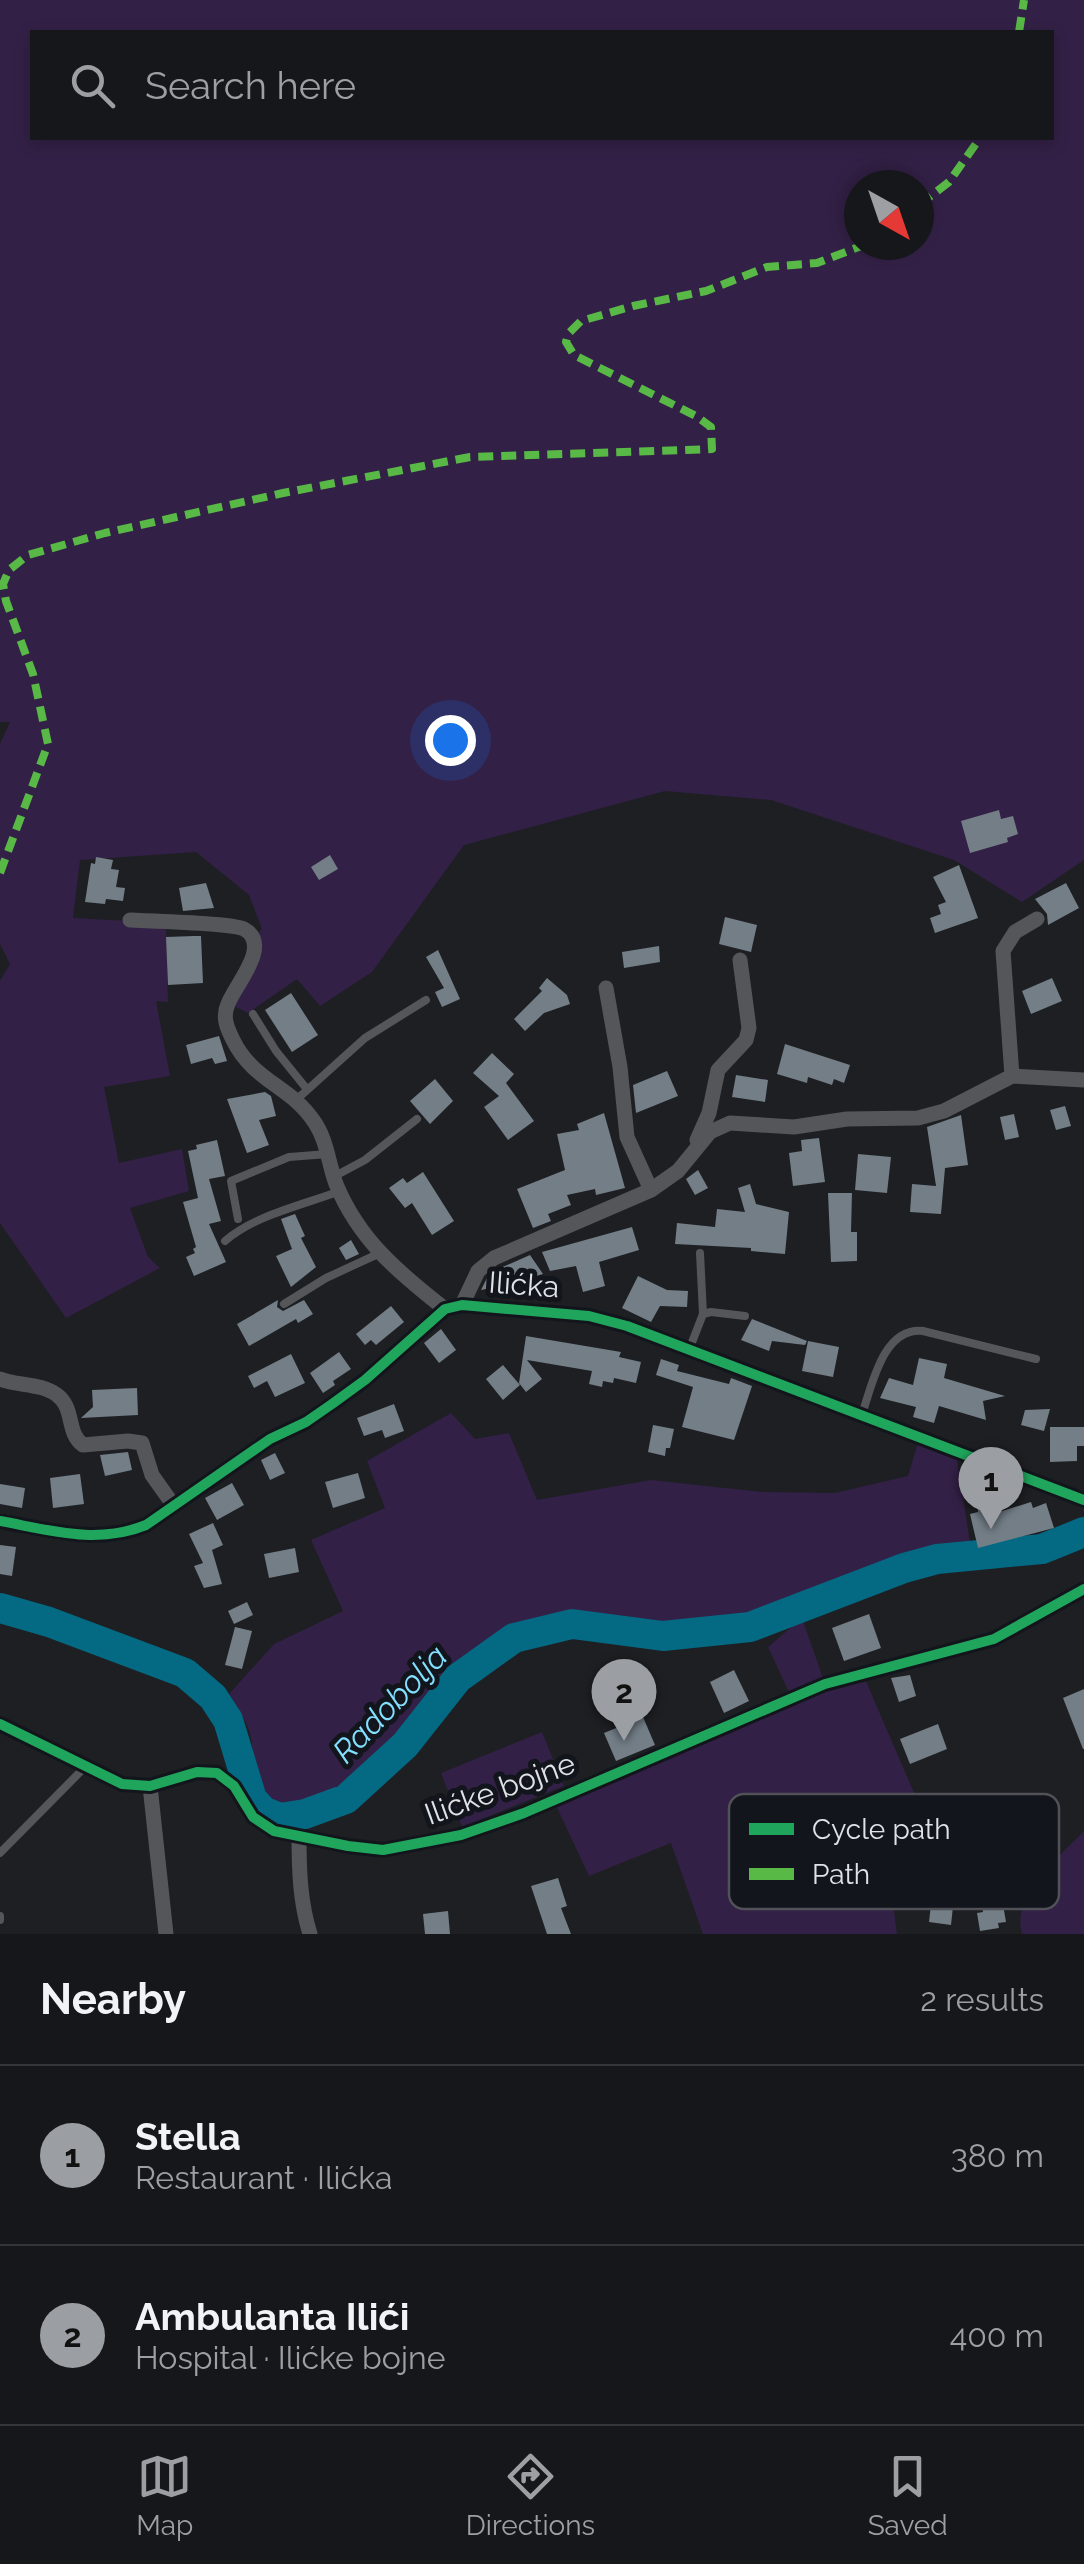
<!DOCTYPE html>
<meta charset="utf-8">
<style>
:root{--surface:#16171a;--page:#1f2023;--text:#f1f3f6;--muted:#9e9fa2;--line:#353639;--accent:#9b9ea2}
body{margin:0;font-family:Raleway,sans-serif;background:var(--page);color:var(--text)}
.compass{position:absolute;left:844px;top:170px;width:90px;height:90px;border-radius:50%;background:var(--surface);box-shadow:0 5px 15px #0003;rotate:140deg}
.you{position:absolute;left:450px;top:740px;width:35px;height:35px;margin:-25px;border:8px solid #fff;border-radius:50%;background:#1a73e8;box-shadow:0 0 0 15px #1a73e833}
.badge{display:grid;place-items:center;width:65px;height:65px;border-radius:50%;background:var(--accent);color:#111;font-size:32px;font-weight:700}
.pin{position:absolute;translate:-50% -82px;filter:drop-shadow(0 2px 5px #0008)}
.pin::after{content:'';position:absolute;top:52px;width:35px;height:30px;background:inherit;clip-path:polygon(0 0,100% 0,50% 100%)}
.list{margin:0;padding:0;list-style:none}
h2{display:flex;justify-content:space-between;align-items:center;height:130px;margin:0;padding:0 40px;font-size:42px}
h2 small{font-size:32px;font-weight:400;color:var(--muted)}
.list li{display:grid;grid-template-columns:65px 1fr auto;gap:30px;align-items:center;box-sizing:border-box;height:180px;padding:0 40px;border-top:2px solid var(--line)}
.list b{display:block;font-size:38px;white-space:nowrap}
.list p{margin:0;font-size:32px;white-space:nowrap;color:var(--muted)}
.list em{font-size:32px;font-style:normal;color:var(--muted)}
.icon{flex:none;width:55px;height:55px;fill:none;stroke:currentColor;stroke-width:2;stroke-linecap:round;stroke-linejoin:round}
.map{position:relative;flex:none;width:1084px;height:1934px;overflow:hidden}
.search{position:absolute;background:var(--surface);box-shadow:0 5px 15px #0003;left:30px;right:30px;top:30px;height:110px;display:flex;align-items:center;gap:25px;box-sizing:border-box;padding:0 35px;border-radius:0px;color:var(--muted);font-size:38px}
.sheet{height:490px;background:var(--surface)}
nav{display:flex;justify-content:space-around;align-items:center;box-sizing:border-box;height:140px;border-top:2px solid var(--line);background:var(--surface);font-size:28px;color:var(--muted)}
nav a{display:grid;justify-items:center;gap:5px}
nav .on{color:var(--accent)}
.map>svg:first-child{display:block}
.green{fill:#332046;fill-rule:evenodd}
.lines{fill:none;stroke-linecap:round;stroke-linejoin:round}
.river{stroke:#046982;stroke-width:30}
.building{fill:#737e87}
.lane{stroke:#555659;stroke-width:8}
.street{stroke:#555659;stroke-width:15}
.quiet{stroke:#58b947;stroke-width:8;stroke-dasharray:15 8;stroke-linecap:butt}
.cycleway-casing{stroke:#12151b;stroke-width:16}
.cycleway{stroke:#20a55d;stroke-width:10}
.labels{text-anchor:middle;stroke-width:10;stroke-linejoin:round;paint-order:stroke}
.street-label{font-size:30px;fill:#dfe2e6;stroke:#12151b}
.water-label{font-size:32px;font-style:italic;fill:#82dffe;stroke:#12151b}
.key{fill:#12151b;stroke:#505258;stroke-width:2.5}
.key-label{font-size:28px;fill:#dfe2e6}
</style>
<div class="map">
<svg width="1084" height="1934" viewBox="0 0 1084 1934">
<rect width="100%" height="100%" fill="#1d1f23"/>
<g class="green">
<path d="M0,0H1084V860L1022,902L954,860L771,800L665,791L464,845L372,972L320,1006L297,979L248,1013L228,1003L249,967L252,938L262,929L249,895L196,852L80,860L73,918L166,923L168,1002L156,1001L170,1076L104,1087L119,1163L182,1149L189,1191L130,1208L148,1257L160,1268L66,1318L0,1223V981L10,964L0,944V744L10,722H0ZM32,32H1052V138H32ZM859,185H919V245H859Z"/>
<path d="M451,1413L475,1439L509,1433L537,1500L651,1480L762,1492L835,1493L908,1476L919,1439L956,1453L971,1549C904,1548 838,1586 776,1609C759,1615 744,1623 726,1625C689,1630 649,1629 612,1625C583,1621 551,1609 523,1623C437,1663 408,1764 317,1795C302,1800 288,1806 273,1807C248,1790 257,1755 249,1730C244,1717 237,1706 229,1694L274,1644L343,1611L311,1540L385,1508L367,1461Z"/>
<polygon points="802,1618 825,1684 862,1672 946,1867 927,1882 892,1897 897,1934 703,1934 671,1843 589,1876 553,1799 791,1697 768,1647"/>
<polygon points="542,1732 564,1786 462,1827 441,1773"/>
<path d="M1084,1831V1934H1022C1011,1892 1058,1859 1084,1831Z"/>
</g>
<g class="lines">
<polyline class="river" points="0,1608 49,1622 185,1673 213,1697 228,1720 252,1799 263,1811 280,1818 305,1814 346,1799 405,1745 458,1678 514,1638 572,1624 663,1636 750,1627 904,1568 937,1559 1042,1549 1084,1532"/>
</g>
<g class="building">
<polygon points="999,810 1001,819 1013,816 1018,834 1007,838 1008,842 970,853 961,821"/>
<polygon points="330,855 338,869 319,880 311,867"/>
<polygon points="96,857 113,860 111,869 119,870 116,887 125,888 123,901 106,899 105,904 85,902 91,863 95,864"/>
<polygon points="959,865 978,918 935,933 930,918 941,914 938,905 946,902 933,877"/>
<polygon points="206,883 214,908 183,911 179,888"/>
<polygon points="1066,883 1079,908 1048,925 1047,914 1035,899"/>
<polygon points="725,917 757,925 751,952 719,944"/>
<polygon points="194,936 201,936 203,983 168,985 166,937"/>
<polygon points="659,946 660,962 624,968 622,952"/>
<polygon points="438,950 460,999 442,1007 435,992 444,988 426,957"/>
<polygon points="547,978 567,995 570,1004 544,1013 525,1031 514,1019 542,991 539,988"/>
<polygon points="1052,978 1062,1001 1031,1014 1022,991"/>
<polygon points="291,993 318,1035 292,1052 265,1010"/>
<polygon points="219,1036 227,1061 215,1064 212,1058 191,1064 186,1045"/>
<polygon points="785,1044 850,1065 844,1083 834,1079 832,1085 808,1077 807,1083 777,1074"/>
<polygon points="492,1053 514,1074 506,1083 534,1121 508,1140 484,1107 499,1096 473,1073"/>
<polygon points="667,1071 678,1096 636,1113 633,1085"/>
<polygon points="736,1075 768,1080 765,1102 732,1097"/>
<polygon points="435,1079 453,1101 430,1124 410,1101"/>
<polygon points="265,1092 271,1096 276,1116 259,1120 269,1145 247,1153 227,1099"/>
<polygon points="1065,1106 1071,1126 1056,1130 1050,1110"/>
<polygon points="604,1113 625,1188 596,1195 595,1189 567,1195 571,1205 548,1214 551,1221 533,1228 517,1189 565,1170 557,1134 579,1130 577,1124"/>
<polygon points="1014,1114 1019,1137 1005,1140 1000,1117"/>
<polygon points="961,1115 968,1165 945,1168 941,1214 910,1212 912,1184 936,1186 927,1127"/>
<polygon points="819,1138 825,1182 793,1186 789,1153 802,1151 801,1140"/>
<polygon points="217,1140 225,1176 209,1179 221,1221 209,1224 226,1262 194,1276 186,1257 195,1253 193,1249 196,1247 183,1202 198,1198 188,1151 197,1149 196,1145"/>
<polygon points="858,1154 891,1157 887,1193 855,1190"/>
<polygon points="698,1170 708,1188 695,1195 686,1179"/>
<polygon points="423,1172 454,1221 432,1235 412,1203 405,1208 389,1188 403,1178 407,1183"/>
<polygon points="750,1184 756,1204 789,1212 785,1254 751,1251 751,1248 675,1244 677,1223 715,1227 717,1209 745,1212 738,1188"/>
<polygon points="828,1193 852,1193 851,1232 857,1232 857,1261 831,1262"/>
<polygon points="295,1214 305,1236 301,1238 316,1267 291,1287 276,1256 292,1249 281,1219"/>
<polygon points="632,1227 639,1250 599,1262 605,1286 583,1292 576,1266 550,1271 542,1252"/>
<polygon points="351,1240 359,1254 346,1260 339,1248"/>
<polygon points="530,1255 543,1274 512,1283 515,1290 502,1294 501,1291 488,1295 486,1289 481,1290 487,1278 498,1269"/>
<polygon points="638,1276 667,1290 688,1291 687,1307 660,1306 651,1322 622,1308"/>
<polygon points="278,1300 277,1307 283,1311 304,1300 313,1314 298,1323 296,1319 249,1346 237,1324"/>
<polygon points="391,1306 404,1322 376,1345 371,1340 365,1345 356,1334"/>
<polygon points="752,1319 807,1341 805,1345 772,1341 769,1351 741,1340"/>
<polygon points="441,1329 456,1350 439,1363 424,1343"/>
<polygon points="526,1336 621,1352 619,1357 641,1362 636,1383 614,1378 613,1383 603,1381 602,1387 589,1384 592,1371 527,1360 542,1379 526,1392 519,1383"/>
<polygon points="808,1341 839,1347 833,1377 802,1371"/>
<polygon points="339,1352 351,1369 333,1381 335,1385 323,1393 310,1373"/>
<polygon points="291,1354 305,1383 275,1397 267,1381 254,1388 248,1376"/>
<polygon points="919,1358 947,1364 944,1378 1005,1396 983,1401 986,1420 939,1406 934,1423 913,1417 916,1407 880,1398 889,1378 913,1385"/>
<polygon points="661,1359 679,1365 677,1371 729,1384 731,1378 752,1386 734,1440 682,1427 693,1387 656,1375"/>
<polygon points="503,1365 520,1385 503,1400 486,1379"/>
<polygon points="137,1388 138,1415 81,1418 93,1407 92,1390"/>
<polygon points="394,1404 404,1431 385,1438 382,1430 364,1436 357,1418"/>
<polygon points="1050,1409 1044,1431 1021,1425 1025,1410"/>
<polygon points="653,1425 674,1429 670,1448 666,1448 665,1456 648,1452"/>
<polygon points="1050,1427 1084,1427 1084,1446 1077,1446 1077,1461 1050,1462"/>
<polygon points="128,1452 132,1470 105,1476 100,1455"/>
<polygon points="275,1453 285,1473 270,1480 261,1460"/>
<polygon points="358,1473 365,1498 333,1508 325,1482"/>
<polygon points="80,1474 84,1504 53,1508 50,1478"/>
<polygon points="232,1483 244,1505 217,1520 205,1498"/>
<polygon points="0,1484 25,1488 22,1508 0,1504"/>
<polygon points="992,1484 999,1512 1031,1502 1033,1508 1046,1503 1054,1528 978,1548 970,1514 978,1512 976,1488"/>
<polygon points="213,1523 223,1545 212,1550 222,1584 204,1588 194,1566 203,1563 189,1534"/>
<polygon points="0,1545 16,1547 12,1576 0,1574"/>
<polygon points="295,1548 299,1572 269,1578 264,1554"/>
<polygon points="247,1602 253,1615 234,1624 228,1611"/>
<polygon points="869,1614 881,1648 844,1661 832,1628"/>
<polygon points="235,1627 252,1631 242,1669 225,1665"/>
<polygon points="734,1670 749,1701 724,1713 710,1682"/>
<polygon points="910,1675 916,1696 899,1702 891,1678"/>
<polygon points="1084,1689 1084,1749 1083,1749 1063,1698"/>
<polygon points="643,1717 655,1745 616,1761 604,1733"/>
<polygon points="938,1724 947,1749 910,1764 900,1739"/>
<polygon points="558,1878 567,1906 561,1908 571,1934 547,1934 531,1886"/>
<polygon points="933,1886 955,1888 951,1925 929,1922"/>
<polygon points="1000,1887 1006,1922 998,1923 999,1928 980,1931 977,1913 983,1912 979,1891"/>
<polygon points="448,1911 450,1934 425,1934 423,1914"/>
</g>
<g class="lines">
<g class="lane">
<polyline points="253,1014 276,1051 306,1088"/>
<polyline points="296,1100 365,1038 426,1000"/>
<polyline points="335,1176 365,1160 417,1119"/>
<polyline points="238,1219 231,1181 289,1157 328,1154"/>
<path d="M225,1241C255,1215 303,1205 340,1191"/>
<polyline points="284,1304 326,1278 378,1254"/>
<polyline points="703,1314 711,1312 745,1316"/>
<polyline points="689,1350 703,1314 700,1253"/>
<path d="M861,1417C872,1387 882,1327 923,1331L1036,1359"/>
<polyline points="0,1853 85,1767"/>
<polyline points="0,1916 0,1920"/>
</g>
<g class="street">
<path d="M130,920C149,921 233,923 244,929C273,945 234,986 228,1004C222,1017 227,1028 233,1040C253,1081 290,1086 313,1120C327,1139 328,1162 336,1184C359,1240 399,1273 445,1309"/>
<polyline points="606,988 620,1067 627,1137 651,1190"/>
<polyline points="1012,1076 1003,951 1015,932 1037,919"/>
<polyline points="697,1140 709,1113 718,1070 746,1040 749,1028 740,960"/>
<polyline points="462,1305 478,1271 494,1258 651,1190 678,1171 710,1132 730,1123 794,1127 847,1119 918,1118 944,1111 1012,1076 1084,1080"/>
<path d="M0,1379C18,1386 41,1383 57,1395C75,1408 66,1433 83,1445L128,1441L142,1443L152,1475L174,1506"/>
<path d="M0,1521C50,1530 97,1545 146,1525L270,1439L306,1422L332,1404L365,1380L445,1309L462,1305L589,1316L627,1326L1084,1500"/>
<polyline points="0,1724 122,1784 150,1786 197,1772 217,1773 234,1786 253,1817 274,1831 348,1846 383,1850 461,1835 524,1813 825,1684 994,1639 1084,1589"/>
<polyline points="150,1786 166,1934"/>
<path d="M299,1836C299,1870 300,1902 310,1934"/>
</g>
<g class="quiet">
<polyline points="1019,32 1024,0"/>
<polyline points="919,205 949,182 980,138"/>
<polyline points="0,873 48,744 33,674 6,601 3,584 9,570 28,555 105,533 283,493 470,457 712,449 711,427 696,416 574,355 566,342 568,334 581,321 633,306 706,291 767,267 817,263 864,245"/>
</g>
<defs>
<g id="cycleway">
<path d="M0,1521C50,1530 97,1545 146,1525L270,1439L306,1422L332,1404L365,1380L445,1309L462,1305L589,1316L627,1326L1084,1500"/>
<polyline points="0,1724 122,1784 150,1786 197,1772 217,1773 234,1786 253,1817 274,1831 348,1846 383,1850 461,1835 524,1813 825,1684 994,1639 1084,1589"/>
</g>
</defs>
<use href="#cycleway" class="cycleway-casing"/>
<use href="#cycleway" class="cycleway"/>
</g>
<g class="labels">
<g class="street-label">
<text transform="translate(524 1285) rotate(4)" y="10">Ilićka</text>
<text transform="translate(500 1789) rotate(-20)" y="10">Ilićke bojne</text>
</g>
<g class="water-label">
<text transform="translate(390 1704) rotate(-46)" y="11">Radobolja</text>
</g>
</g>
<rect x="729" y="1794" width="330" height="115" rx="15" class="key"/>
<rect x="749" y="1823" width="45" height="12" fill="#20a55d"/>
<rect x="749" y="1868" width="45" height="12" fill="#58b947"/>
<g class="key-label">
<text x="812" y="1839">Cycle path</text>
<text x="812" y="1884">Path</text>
</g>
</svg>
<svg class="compass" viewBox="-18 -18 36 36"><path d="M0-13l5 13h-10z" fill="#e53935"/><path d="M0 13l5-13h-10z" fill="#9e9fa2"/></svg>
<div class="you"></div>
<div class="pin badge" style="left:991px;top:1529px">1</div>
<div class="pin badge" style="left:624px;top:1741px">2</div>
<div class="search"><svg class="icon" aria-label="search" viewBox="0 0 24 24"><circle cx="10" cy="10" r="6"/><path d="M15 15l6 6"/></svg>Search here</div>
</div>
<section class="sheet">
<h2>Nearby<small>2 results</small></h2>
<ul class="list">
<li><span class="badge">1</span><div><b>Stella</b><p>Restaurant · Ilićka</p></div><em>380 m</em></li>
<li><span class="badge">2</span><div><b>Ambulanta Ilići</b><p>Hospital · Ilićke bojne</p></div><em>400 m</em></li>
</ul>
</section>
<nav>
<a class="on"><svg class="icon" aria-label="map" viewBox="0 0 24 24"><path d="M3 6l6-2 6 2 6-2v14l-6 2-6-2-6 2zM9 4v14M15 6v14"/></svg>Map</a>
<a><svg class="icon" aria-label="directions" viewBox="0 0 24 24"><path d="M12 3l9 9-9 9-9-9zM9 14v-3h6M13 9l2 2-2 2"/></svg>Directions</a>
<a><svg class="icon" aria-label="saved" viewBox="0 0 24 24"><path d="M7 4h10v16l-5-4-5 4z"/></svg>Saved</a>
</nav>
